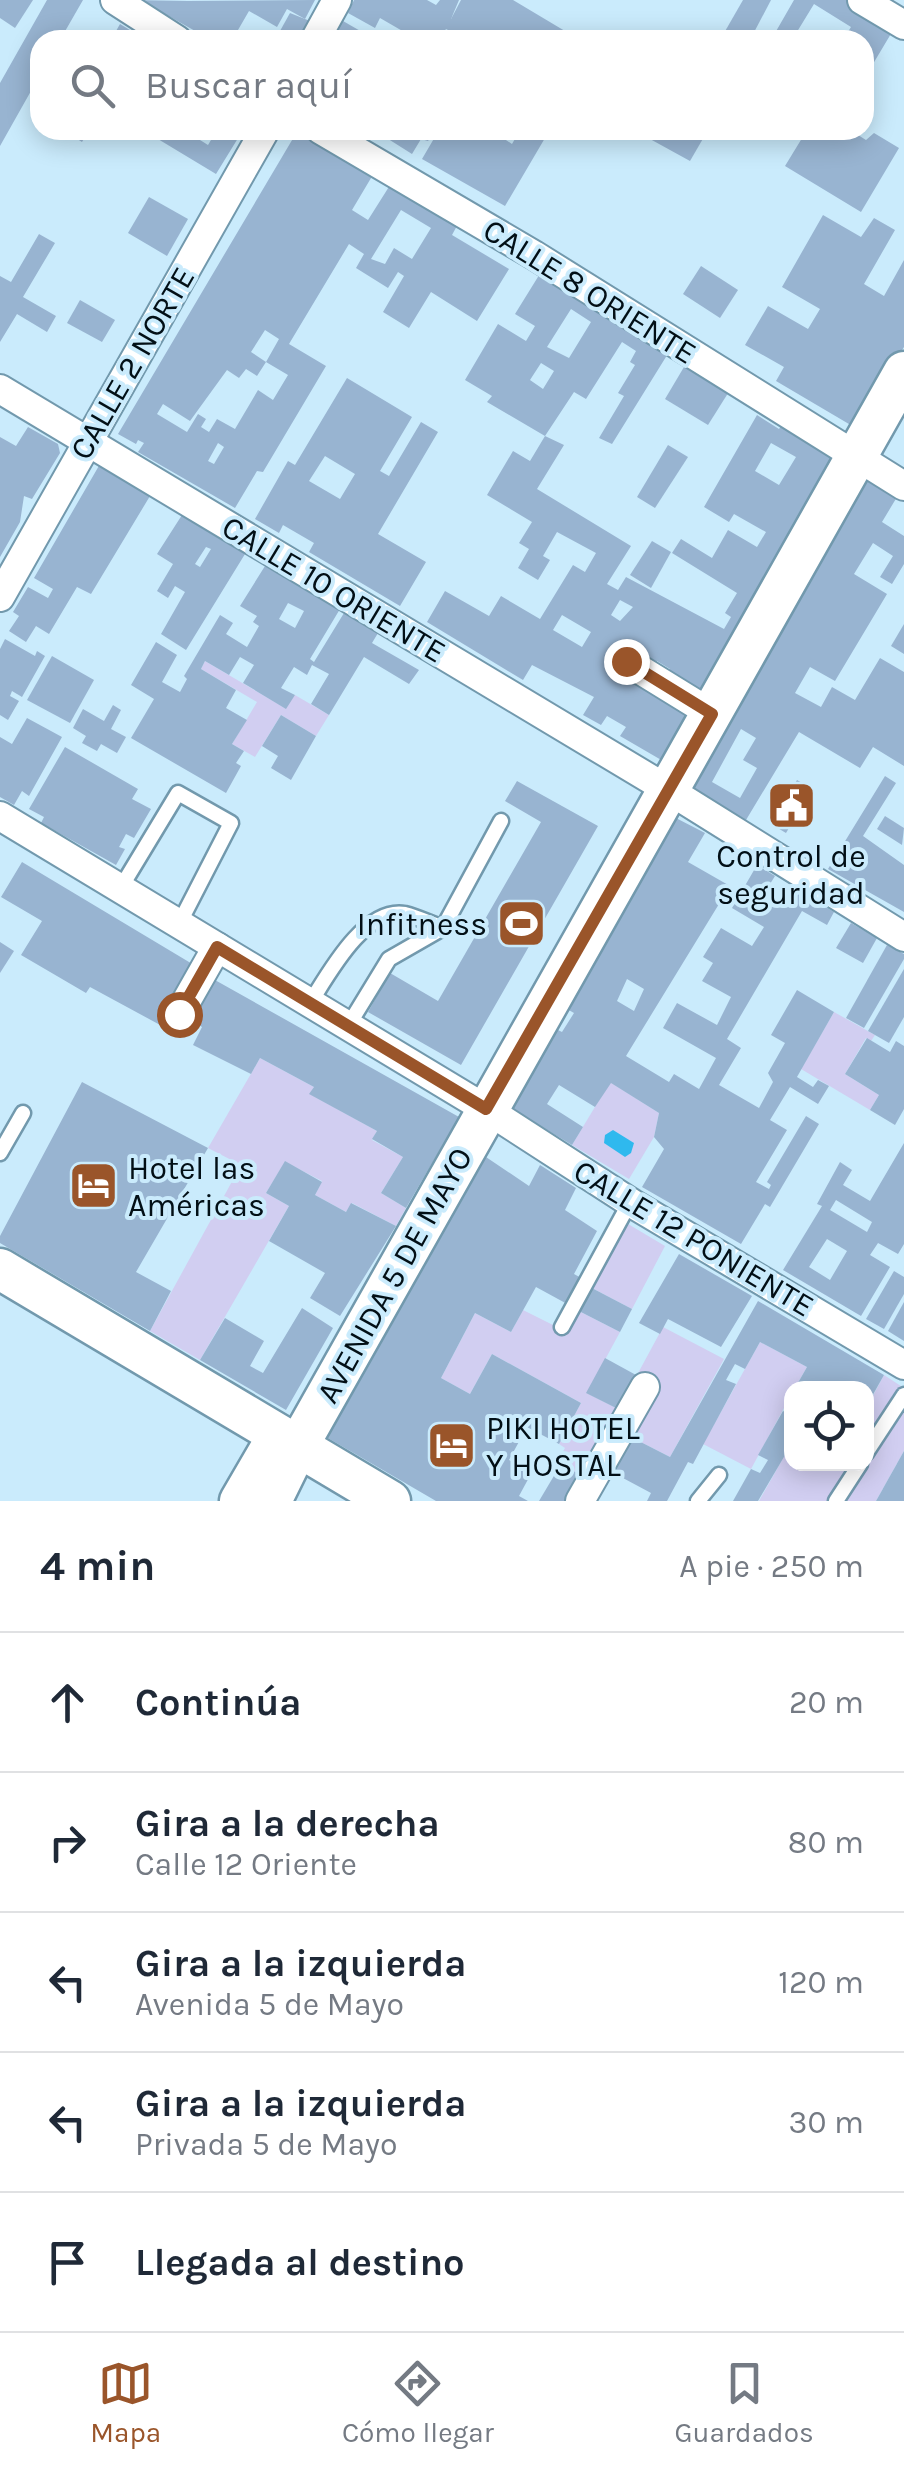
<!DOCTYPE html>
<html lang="es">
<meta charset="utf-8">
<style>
:root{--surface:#fff;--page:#f6f6f7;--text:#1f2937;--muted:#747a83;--line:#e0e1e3;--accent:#9a552a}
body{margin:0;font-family:Karla,sans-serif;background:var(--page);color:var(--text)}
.controls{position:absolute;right:30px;bottom:30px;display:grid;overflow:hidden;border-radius:20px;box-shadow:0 5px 25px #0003}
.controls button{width:90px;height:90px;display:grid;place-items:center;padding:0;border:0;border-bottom:2px solid var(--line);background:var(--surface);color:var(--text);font:50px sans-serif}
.stop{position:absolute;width:30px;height:30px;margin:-22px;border:8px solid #9a552a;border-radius:50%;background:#fff}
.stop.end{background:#9a552a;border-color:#fff;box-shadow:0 2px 10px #0008}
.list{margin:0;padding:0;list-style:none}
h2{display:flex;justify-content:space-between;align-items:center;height:130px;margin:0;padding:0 40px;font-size:42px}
h2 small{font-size:32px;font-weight:400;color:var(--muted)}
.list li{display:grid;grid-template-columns:65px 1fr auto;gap:30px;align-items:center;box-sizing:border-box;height:140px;padding:0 40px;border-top:2px solid var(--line)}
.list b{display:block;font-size:38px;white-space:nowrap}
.list p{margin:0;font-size:32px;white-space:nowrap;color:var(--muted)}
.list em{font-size:32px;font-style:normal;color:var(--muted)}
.icon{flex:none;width:55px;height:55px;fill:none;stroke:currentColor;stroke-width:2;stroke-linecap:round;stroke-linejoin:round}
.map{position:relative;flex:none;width:904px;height:1501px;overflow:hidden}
.search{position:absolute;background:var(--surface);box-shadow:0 5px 25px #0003;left:30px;right:30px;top:30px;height:110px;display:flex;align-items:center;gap:25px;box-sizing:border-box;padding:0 35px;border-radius:30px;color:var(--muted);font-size:38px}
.sheet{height:830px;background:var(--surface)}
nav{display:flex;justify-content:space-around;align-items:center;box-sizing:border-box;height:140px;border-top:2px solid var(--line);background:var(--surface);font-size:28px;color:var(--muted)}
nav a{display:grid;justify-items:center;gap:5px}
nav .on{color:var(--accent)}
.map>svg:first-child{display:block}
.green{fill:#d1cef1}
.water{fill:#2fb9ee}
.building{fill:#98b4d1;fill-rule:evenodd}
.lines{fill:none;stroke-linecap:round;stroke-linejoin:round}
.service-casing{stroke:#7299ad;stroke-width:19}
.minor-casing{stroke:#7299ad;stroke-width:32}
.secondary-casing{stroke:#7299ad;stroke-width:45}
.service{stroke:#fff;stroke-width:14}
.minor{stroke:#fff;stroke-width:28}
.secondary{stroke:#fff;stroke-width:40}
.route{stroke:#9a552a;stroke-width:12}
.labels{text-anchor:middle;stroke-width:8;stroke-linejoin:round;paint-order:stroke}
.street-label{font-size:32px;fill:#020f16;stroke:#caebfc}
.poi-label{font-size:32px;fill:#020f16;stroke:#caebfc;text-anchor:start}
</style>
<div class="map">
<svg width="904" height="1501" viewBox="0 0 904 1501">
<rect width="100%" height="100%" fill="#caebfc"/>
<g class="green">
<polygon points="205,661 285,708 295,695 329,715 316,736 281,715 255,757 232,744 257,702 201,669"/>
<polygon points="834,1012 875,1035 871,1041 866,1038 845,1074 879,1095 870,1110 801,1069"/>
<polygon points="260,1058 314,1087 310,1094 377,1131 372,1140 403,1157 381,1193 406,1208 396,1226 352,1203 346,1212 315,1195 322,1181 285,1162 266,1193 289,1206 200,1360 150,1331 241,1165 208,1148"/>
<polygon points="610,1082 659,1113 654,1137 629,1179 572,1145"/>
<polygon points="623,1221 665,1246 632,1309 588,1286"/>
<polygon points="575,1309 620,1332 587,1393 618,1409 584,1477 557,1462 565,1448 559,1444 581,1403 492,1354 470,1394 441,1378 475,1313 511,1332 523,1310 563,1330"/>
<polygon points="663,1327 724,1359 670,1457 627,1435 653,1384 637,1375"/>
<polygon points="760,1342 807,1367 795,1388 792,1388 791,1395 751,1469 703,1444"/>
<polygon points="884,1375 904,1388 904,1451 876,1501 759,1501 791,1444 792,1464 866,1464 867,1407"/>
</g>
<polygon class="water" points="613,1130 634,1143 631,1153 625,1157 604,1143 605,1135"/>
<g class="building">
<polygon points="0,0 33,0 15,28 0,18"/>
<polygon points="47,0 83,0 60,40 40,40 40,75 0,146 0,83"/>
<polygon points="130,0 188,1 315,0 305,19 287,9 277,27 249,11 238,30 256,40 211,40 151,6 147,12"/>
<polygon points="354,0 427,0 436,5 440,0 459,0 451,19 461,0 513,0 580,40 497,40 491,36 489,40 468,40 446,29 439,40 418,40 380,18 375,28 348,13"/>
<polygon points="743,0 771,0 750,40 720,40"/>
<polygon points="794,0 850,0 895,27 864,79 864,40 843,40 851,27 814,4 792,40 771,40"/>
<polygon points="290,13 310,21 298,40 275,40"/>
<polygon points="343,21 376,40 332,40"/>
<polygon points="120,24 138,35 135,40 111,40"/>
<polygon points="63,130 89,130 82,142"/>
<polygon points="143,130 184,130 208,145 217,130 243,130 216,174"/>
<path d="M298,130L374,173L352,210L368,220L392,182L459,222L452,235L509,269L477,321L431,292L409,328L383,312L404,276L398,272L388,288L356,268L364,254L349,244L289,344L326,366L263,472L257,471L235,508L138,452L144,443L138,440L136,444L118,434ZM401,210L431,228L412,259L394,248L385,264L371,259ZM265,330L279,339L266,362L288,375L273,400L258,390L235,429L217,419L209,432L201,427L206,419L198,414L187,432L157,414L163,404L190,421L227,370L239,378L246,369L257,376L266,362L251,352ZM218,443L224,447L214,464L208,461Z"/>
<polygon points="374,130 435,130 428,141 421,139 412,154"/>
<polygon points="439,130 491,130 512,144 520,130 531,130 545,138 505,206 422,159"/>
<polygon points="655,130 708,130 690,161 650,139"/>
<polygon points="807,130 850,130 866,140 874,133 899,148 861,212 785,166"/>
<polygon points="149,197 188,219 167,256 128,233"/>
<polygon points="823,215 861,237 874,218 895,230 864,284 884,296 904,260 904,347 854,427 776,381 784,367 745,345 768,306 808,329 820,309 782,287"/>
<polygon points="39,234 55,243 23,297 56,316 47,332 17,314 0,342 0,276 11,282"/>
<polygon points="701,266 738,290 720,318 683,294"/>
<path d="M541,272L669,352L612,444L599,438L624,396L618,393L635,365L630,362L636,351L622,342L586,399L574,392L545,436L487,402L492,396L465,380L498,324L526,341L535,326L515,314ZM571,309L591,322L569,358L547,347ZM541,363L554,371L543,389L530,380Z"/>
<polygon points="80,300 115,320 102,342 67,323"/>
<polygon points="687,362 730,390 708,425 665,399"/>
<path d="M347,378L412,417L380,471L389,476L421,422L438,432L378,534L426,562L400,606L309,552L314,543L283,525L279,533L255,519L288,461L295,465ZM325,456L355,474L340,499L309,481Z"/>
<path d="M757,415L779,429L785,420L844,457L701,697L665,677L670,669L657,661L652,668L692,711L663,761L620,736L626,727L607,716L601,725L583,715L594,697L532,665L523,680L427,622L445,591L489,616L501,596L540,619L573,565L585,572L596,553L557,532L543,556L550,560L538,580L518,568L529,549L519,543L532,522L487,495L513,451L530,461L545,436L564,445L537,489L631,546L607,584L618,590L626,577L724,629L731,617L725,613L737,593L672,553L681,539L712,558L728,530L757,547L766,532L734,514L729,522L704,507ZM771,443L796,457L779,485L755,471ZM620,600L633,607L620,621L611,615ZM562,615L591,632L582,647L553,630Z"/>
<polygon points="28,427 58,444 60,453 32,499 24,496 20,522 0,557 0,437 16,446"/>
<polygon points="668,445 688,457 655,508 637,497"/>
<polygon points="100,464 150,496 91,594 77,587 49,634 36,626 26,642 9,631 19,616 13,612 28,587 48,598 53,589 34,578"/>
<path d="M867,478L897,497L882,522L904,536V564L892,584L880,577L893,556L873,543L854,574L887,594L835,681L810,667L795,693L821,707L832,687L855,700L880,658L904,672V766L873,747L860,768L799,732L746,820L688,786ZM741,729L756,738L743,760L757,768L740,798L712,782Z"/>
<path d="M182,515L245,554L186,650L161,634L185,592L175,586L168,598L157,591L173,564L157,554ZM206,547L211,549L200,567L195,564Z"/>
<polygon points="652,541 671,552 651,588 630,575"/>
<path d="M265,566L340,609L310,659L314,662L344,613L378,633L372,643L419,670L409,684L364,657L329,715L311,704L329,674L312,665L307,675L294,667L281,688L295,695L286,709L243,683L254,665L240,657L229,675L205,661L201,669L236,690L226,708L247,720L232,744L244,751L236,763L241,766L226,793L131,738L154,699L131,685L156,642L177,655L162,682L180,692L187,679L184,676L220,615L233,623L226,634L247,647L259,626L253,622L257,616L240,606ZM288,603L304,611L295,628L279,619Z"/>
<polygon points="904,624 904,654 891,646"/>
<polygon points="5,639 35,656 37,651 45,656 22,697 12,691 10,696 19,701 8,720 0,715 0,649"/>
<polygon points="52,656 94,680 70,723 27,700"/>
<polygon points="113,705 121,710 111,729 126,737 117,753 101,744 97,751 82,743 86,736 73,728 83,709 104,721"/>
<polygon points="281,715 316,736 291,780 271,768 278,756 262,746"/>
<polygon points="27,718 62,737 29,796 22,791 14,805 0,797 0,737 12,744"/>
<polygon points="65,747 138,789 132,799 151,809 134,838 126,834 119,847 125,849 116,865 41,823 44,817 29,809"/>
<polygon points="885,776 896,783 863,836 904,865 904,912 828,869"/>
<polygon points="797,780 812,789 786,833 771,824"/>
<polygon points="517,781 598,826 461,1065 368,1012 390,973 438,1001 541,822 505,801"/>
<polygon points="885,816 904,828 902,845 877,829"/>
<path d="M674,817L705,833L688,862L730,886L626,1056L669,1082L674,1074L699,1089L716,1058L663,1028L677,1003L717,1025L731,997L702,981L713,963L703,957L721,928L752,946L764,927L732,908L757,865L775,876L765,892L780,900L789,885L834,912L827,925L802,911L727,1039L741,1048L719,1085L759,1108L773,1082L768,1073L785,1043L771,1035L797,990L834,1012L797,1077L813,1087L818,1080L829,1086L818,1104L790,1087L770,1120L787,1130L756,1182L769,1189L771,1185L767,1182L806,1116L819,1124L770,1207L765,1204L741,1244L642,1187L664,1149L654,1137L659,1113L611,1083L595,1107L559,1085L547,1104L583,1127L572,1145L509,1107L556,1029L562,1032L574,1013L567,1009ZM627,979L644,989L634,1011L617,1001Z"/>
<polygon points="22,862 194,965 162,1026 90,987 86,993 21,955 42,921 1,897"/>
<polygon points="851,923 877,938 863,963 836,948"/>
<polygon points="0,942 14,951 0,973"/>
<polygon points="887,945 904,954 904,959 864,1028 846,1018"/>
<polygon points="904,969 904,1017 889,1043 868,1031"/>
<polygon points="206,975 459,1117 406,1208 381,1193 403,1157 372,1139 377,1131 309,1094 314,1087 260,1058 251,1074 193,1045 202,1027 184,1016"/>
<polygon points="867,1038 890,1052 896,1041 904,1046 904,1109 895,1125 870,1110 879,1095 845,1074"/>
<polygon points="82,1082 208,1148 136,1272 171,1291 150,1331 0,1243 0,1236"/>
<path d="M904,1143V1244L898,1254L878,1243L870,1255L890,1267L861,1316L783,1270L822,1206L817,1204L840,1162L852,1170L843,1185L870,1201ZM836,1200L872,1222L867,1232L830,1210ZM827,1239L847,1251L830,1280L809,1267Z"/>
<polygon points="483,1155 529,1186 540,1165 576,1188 565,1210 597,1231 574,1274 583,1279 569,1305 536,1287 511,1332 475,1313 441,1378 470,1394 492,1354 581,1403 559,1444 527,1427 509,1460 532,1472 519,1496 528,1501 436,1501 321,1434"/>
<polygon points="285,1161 322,1182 315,1195 346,1212 351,1203 396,1226 340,1316 310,1298 325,1273 269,1241 289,1206 266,1193"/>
<polygon points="679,1254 752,1296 721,1347 668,1319 660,1334 639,1323"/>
<polygon points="894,1271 904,1277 904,1294 884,1329 866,1319"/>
<polygon points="588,1286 632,1309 620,1332 575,1309"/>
<polygon points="758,1301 884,1375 866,1407 866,1388 795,1388 807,1367 760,1342 745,1369 735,1364 731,1371 726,1380 736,1384 693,1464 688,1462 667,1501 647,1501 651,1493 608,1470 627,1435 670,1457"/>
<polygon points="904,1302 904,1341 888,1331"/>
<polygon points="302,1308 333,1328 286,1410 200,1360 225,1318 264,1341 250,1366 263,1373"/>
<polygon points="605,1358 636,1375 618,1409 586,1393"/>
<polygon points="783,1411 791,1415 791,1445 758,1501 733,1501 751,1469 760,1473 768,1460 758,1455"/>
<polygon points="904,1451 904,1501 876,1501"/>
<polygon points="561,1464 584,1477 569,1501 539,1501"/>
</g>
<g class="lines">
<defs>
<g id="service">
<polyline points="120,889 178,793 231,823 179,924"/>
<path d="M310,1003C328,975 364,907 405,914C418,917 431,924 443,928"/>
<polyline points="348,1026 389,959 443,928 501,821"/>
<polyline points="0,1153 23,1113"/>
<polyline points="562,1327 630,1202"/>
<polyline points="866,1453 904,1395"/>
<polyline points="698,1501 719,1475"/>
<polyline points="836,1501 860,1464"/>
</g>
<g id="minor">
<polyline points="115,0 177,40"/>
<polyline points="862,0 904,25"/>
<polyline points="315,40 337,0"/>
<polyline points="321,130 534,255 904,486"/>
<polyline points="0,389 667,789 904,937"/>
<polyline points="0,597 265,130"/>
<polyline points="626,661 712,714"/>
<polyline points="0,816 486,1109 633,1204 904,1365"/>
<polyline points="179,1014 217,947"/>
<polyline points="580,1501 645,1387"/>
</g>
<g id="secondary">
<polyline points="0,1269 390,1501"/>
<polyline points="240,1501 272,1446"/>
<polyline points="271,1501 298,1446 904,372"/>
</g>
</defs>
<use href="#service" class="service-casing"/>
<use href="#minor" class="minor-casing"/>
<use href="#secondary" class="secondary-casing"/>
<use href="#service" class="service"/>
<use href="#minor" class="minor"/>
<use href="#secondary" class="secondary"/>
</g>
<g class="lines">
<polyline class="route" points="179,1014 217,947 486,1109 712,714 626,661"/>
</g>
<defs>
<symbol id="civic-square" viewBox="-11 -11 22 22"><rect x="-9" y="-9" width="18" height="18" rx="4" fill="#9a552a" stroke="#caebfc"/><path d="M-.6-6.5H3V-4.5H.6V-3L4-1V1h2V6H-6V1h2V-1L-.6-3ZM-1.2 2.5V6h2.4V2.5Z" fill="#fff"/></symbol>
<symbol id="stadium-square" viewBox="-11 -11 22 22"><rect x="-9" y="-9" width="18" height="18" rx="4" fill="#9a552a" stroke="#caebfc"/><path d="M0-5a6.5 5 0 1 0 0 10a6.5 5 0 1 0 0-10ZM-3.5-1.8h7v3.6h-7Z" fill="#fff"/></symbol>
<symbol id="hotel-square" viewBox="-11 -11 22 22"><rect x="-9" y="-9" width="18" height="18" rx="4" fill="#9a552a" stroke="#caebfc"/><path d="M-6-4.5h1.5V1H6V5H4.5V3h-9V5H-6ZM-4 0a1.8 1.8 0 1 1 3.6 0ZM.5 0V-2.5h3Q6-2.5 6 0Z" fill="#fff"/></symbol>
</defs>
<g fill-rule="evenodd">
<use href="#civic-square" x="764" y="778" width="55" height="55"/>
<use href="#stadium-square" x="494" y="896" width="55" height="55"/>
<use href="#hotel-square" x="66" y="1158" width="55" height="55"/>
<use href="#hotel-square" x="424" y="1418" width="55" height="55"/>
</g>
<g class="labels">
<g class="street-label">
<text transform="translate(590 291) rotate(32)" y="11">CALLE 8 ORIENTE</text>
<text transform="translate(132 363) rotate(-60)" y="11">CALLE 2 NORTE</text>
<text transform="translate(334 589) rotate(31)" y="11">CALLE 10 ORIENTE</text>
<text transform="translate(694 1238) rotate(31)" y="11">CALLE 12 PONIENTE</text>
<text transform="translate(394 1275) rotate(-61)" y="11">AVENIDA 5 DE MAYO</text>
</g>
<g class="poi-label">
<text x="791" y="867" text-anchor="middle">Control de<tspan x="791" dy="37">seguridad</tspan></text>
<text x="487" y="935" text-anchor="end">Infitness</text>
<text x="128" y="1179">Hotel las<tspan x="128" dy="37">Américas</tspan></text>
<text x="486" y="1439">PIKI HOTEL<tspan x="486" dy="37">Y HOSTAL</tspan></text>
</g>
</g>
</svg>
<div class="controls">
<button><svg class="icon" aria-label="locate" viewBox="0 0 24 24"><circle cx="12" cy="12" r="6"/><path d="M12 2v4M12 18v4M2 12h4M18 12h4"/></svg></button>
</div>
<div class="stop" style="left:179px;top:1014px"></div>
<div class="stop end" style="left:626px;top:661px"></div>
<div class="search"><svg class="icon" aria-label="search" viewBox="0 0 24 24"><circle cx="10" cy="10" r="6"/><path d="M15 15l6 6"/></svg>Buscar aquí</div>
</div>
<section class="sheet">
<h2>4 min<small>A pie · 250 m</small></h2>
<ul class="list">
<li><svg class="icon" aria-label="ahead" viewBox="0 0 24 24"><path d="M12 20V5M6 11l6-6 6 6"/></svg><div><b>Continúa</b></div><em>20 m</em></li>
<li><svg class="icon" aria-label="right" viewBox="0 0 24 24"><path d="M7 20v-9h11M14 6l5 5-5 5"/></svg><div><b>Gira a la derecha</b><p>Calle 12 Oriente</p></div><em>80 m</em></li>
<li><svg class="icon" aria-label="left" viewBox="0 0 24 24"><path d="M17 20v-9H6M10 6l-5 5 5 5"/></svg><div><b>Gira a la izquierda</b><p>Avenida 5 de Mayo</p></div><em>120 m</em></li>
<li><svg class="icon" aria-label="left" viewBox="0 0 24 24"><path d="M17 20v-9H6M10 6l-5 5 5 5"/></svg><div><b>Gira a la izquierda</b><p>Privada 5 de Mayo</p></div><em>30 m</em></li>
<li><svg class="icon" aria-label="arrive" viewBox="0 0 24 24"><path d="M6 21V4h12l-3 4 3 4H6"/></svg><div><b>Llegada al destino</b></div></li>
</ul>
</section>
<nav>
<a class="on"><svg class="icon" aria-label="map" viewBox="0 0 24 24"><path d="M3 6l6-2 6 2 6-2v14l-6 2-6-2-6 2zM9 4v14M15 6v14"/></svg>Mapa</a>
<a><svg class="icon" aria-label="directions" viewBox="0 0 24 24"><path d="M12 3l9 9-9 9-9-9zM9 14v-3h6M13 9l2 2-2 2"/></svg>Cómo llegar</a>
<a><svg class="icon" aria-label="saved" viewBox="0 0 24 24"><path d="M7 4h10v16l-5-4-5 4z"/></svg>Guardados</a>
</nav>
